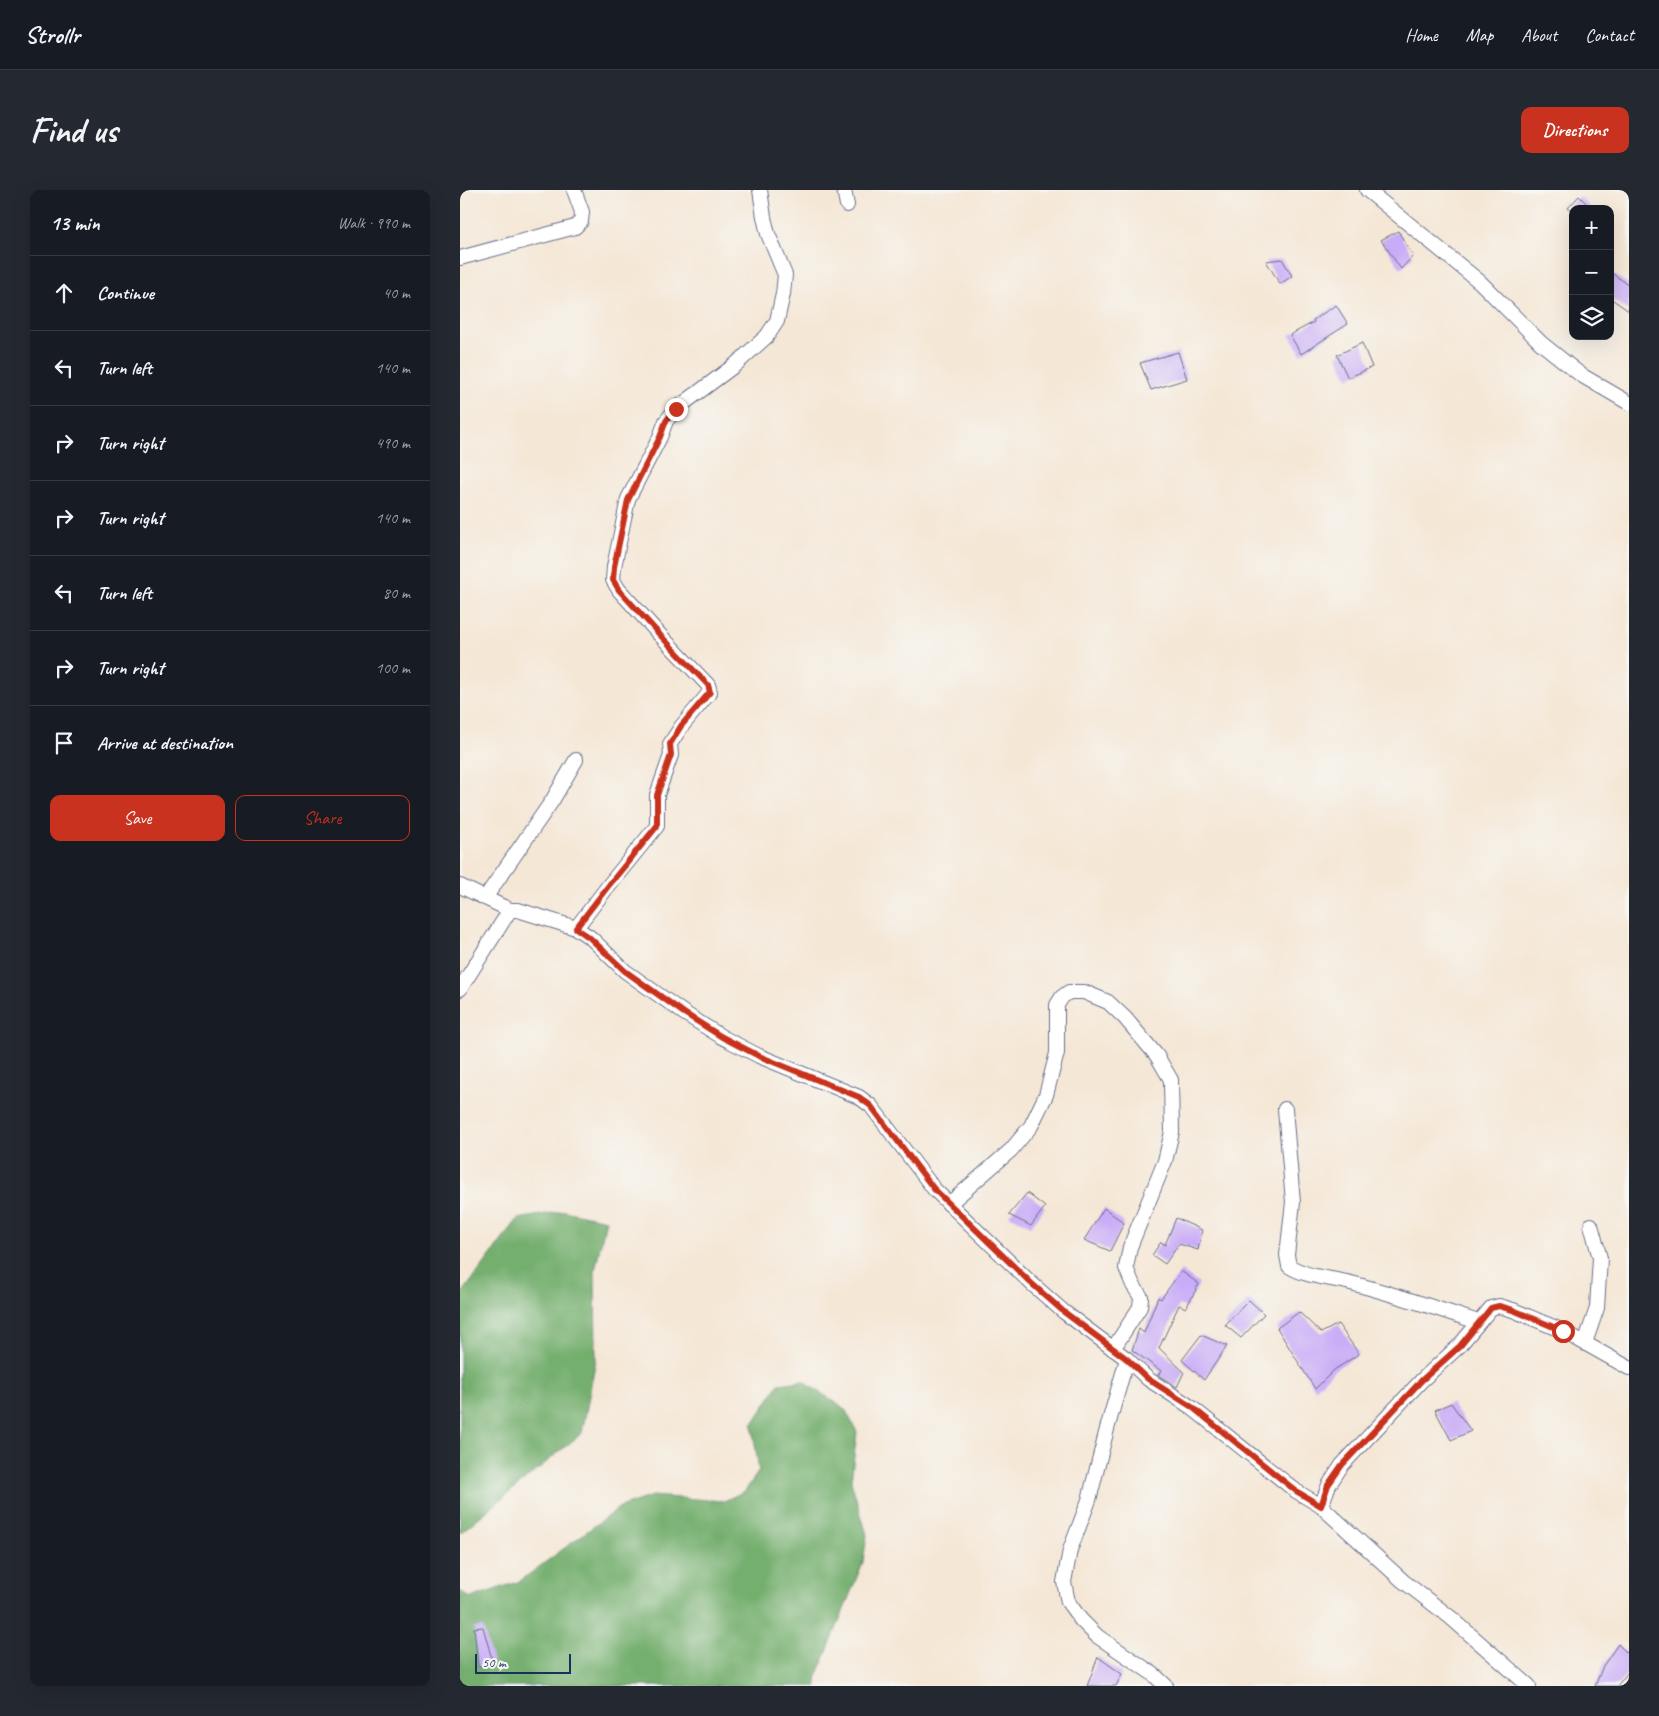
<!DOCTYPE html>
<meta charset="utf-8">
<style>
:root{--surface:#171b24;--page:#242831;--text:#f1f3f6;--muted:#9ea1a6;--line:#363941;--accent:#c8321e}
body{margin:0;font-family:Caveat,sans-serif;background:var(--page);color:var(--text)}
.controls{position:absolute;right:15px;top:15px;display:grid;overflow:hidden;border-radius:10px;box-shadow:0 5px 20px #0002}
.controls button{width:45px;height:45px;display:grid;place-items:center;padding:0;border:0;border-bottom:1px solid var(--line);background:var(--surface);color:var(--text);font:25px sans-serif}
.scale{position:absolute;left:15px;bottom:12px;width:96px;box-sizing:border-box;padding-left:5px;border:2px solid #1b2f5e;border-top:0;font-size:14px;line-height:18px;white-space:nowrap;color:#1b2f5e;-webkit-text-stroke:4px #f6f6f2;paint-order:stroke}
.stop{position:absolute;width:15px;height:15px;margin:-11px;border:4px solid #c8321e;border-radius:50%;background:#fff}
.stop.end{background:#c8321e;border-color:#fff;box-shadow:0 1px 5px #0008}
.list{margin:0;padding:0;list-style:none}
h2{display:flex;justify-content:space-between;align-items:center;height:65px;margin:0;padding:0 20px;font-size:21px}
h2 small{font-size:16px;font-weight:400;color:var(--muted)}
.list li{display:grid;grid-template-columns:32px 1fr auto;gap:15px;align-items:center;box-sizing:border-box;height:75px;padding:0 20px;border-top:1px solid var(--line)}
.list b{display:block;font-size:19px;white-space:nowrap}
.list em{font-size:16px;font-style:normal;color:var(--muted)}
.actions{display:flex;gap:10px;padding:15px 20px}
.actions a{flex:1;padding:11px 0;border:1px solid var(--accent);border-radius:10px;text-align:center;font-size:18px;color:var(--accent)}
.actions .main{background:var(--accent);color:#fff}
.icon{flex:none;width:28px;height:28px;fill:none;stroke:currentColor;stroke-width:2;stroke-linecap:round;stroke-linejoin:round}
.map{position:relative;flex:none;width:1169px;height:1496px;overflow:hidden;border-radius:10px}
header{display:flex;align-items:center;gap:30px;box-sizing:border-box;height:70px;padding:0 25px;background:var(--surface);border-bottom:1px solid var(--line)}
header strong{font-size:24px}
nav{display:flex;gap:28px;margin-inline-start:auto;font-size:18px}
.intro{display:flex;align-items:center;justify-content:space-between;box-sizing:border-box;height:120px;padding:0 30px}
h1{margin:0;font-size:35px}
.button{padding:12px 22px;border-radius:10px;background:var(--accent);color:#fff;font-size:18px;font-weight:700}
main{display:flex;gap:30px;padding:0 30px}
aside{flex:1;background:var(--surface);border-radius:10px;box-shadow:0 5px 20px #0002}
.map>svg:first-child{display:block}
.forest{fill:#75af6e;stroke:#486f66}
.building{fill:#c9acf7}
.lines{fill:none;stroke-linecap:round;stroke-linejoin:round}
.minor-casing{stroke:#676f88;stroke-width:16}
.minor{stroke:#fff;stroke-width:14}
.route{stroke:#c8321e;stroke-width:6}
</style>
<header>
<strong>Strollr</strong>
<nav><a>Home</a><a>Map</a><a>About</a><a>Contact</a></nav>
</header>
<div class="intro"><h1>Find us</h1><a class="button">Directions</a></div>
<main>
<aside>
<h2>13 min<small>Walk · 990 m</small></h2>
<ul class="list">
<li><svg class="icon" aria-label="ahead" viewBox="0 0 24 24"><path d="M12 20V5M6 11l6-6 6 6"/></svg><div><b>Continue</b></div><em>40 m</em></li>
<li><svg class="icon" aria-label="left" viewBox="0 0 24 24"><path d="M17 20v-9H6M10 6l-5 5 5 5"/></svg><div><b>Turn left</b></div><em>140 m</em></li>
<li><svg class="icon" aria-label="right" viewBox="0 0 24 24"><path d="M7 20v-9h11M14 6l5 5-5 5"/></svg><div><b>Turn right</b></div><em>490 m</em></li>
<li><svg class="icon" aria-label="right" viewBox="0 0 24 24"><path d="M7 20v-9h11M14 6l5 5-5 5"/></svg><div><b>Turn right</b></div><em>140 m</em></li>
<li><svg class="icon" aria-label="left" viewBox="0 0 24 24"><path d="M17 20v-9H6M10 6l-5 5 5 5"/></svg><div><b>Turn left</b></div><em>80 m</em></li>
<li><svg class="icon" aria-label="right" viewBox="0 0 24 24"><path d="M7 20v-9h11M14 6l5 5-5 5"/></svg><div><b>Turn right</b></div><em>100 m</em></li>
<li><svg class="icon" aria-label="arrive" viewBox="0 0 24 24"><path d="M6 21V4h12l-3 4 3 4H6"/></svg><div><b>Arrive at destination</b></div></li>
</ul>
<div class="actions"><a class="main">Save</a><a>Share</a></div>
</aside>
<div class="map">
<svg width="1169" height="1496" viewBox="0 0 1169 1496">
<rect width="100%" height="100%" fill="#f6f6f2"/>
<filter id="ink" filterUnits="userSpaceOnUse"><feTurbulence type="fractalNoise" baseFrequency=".02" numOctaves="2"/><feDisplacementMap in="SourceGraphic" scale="10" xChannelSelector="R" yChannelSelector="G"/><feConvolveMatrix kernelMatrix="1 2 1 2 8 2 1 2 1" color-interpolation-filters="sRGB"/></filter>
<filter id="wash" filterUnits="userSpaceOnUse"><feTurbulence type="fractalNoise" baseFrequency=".0096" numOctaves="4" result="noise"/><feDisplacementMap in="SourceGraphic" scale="20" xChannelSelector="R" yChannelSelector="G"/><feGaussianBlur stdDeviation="1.12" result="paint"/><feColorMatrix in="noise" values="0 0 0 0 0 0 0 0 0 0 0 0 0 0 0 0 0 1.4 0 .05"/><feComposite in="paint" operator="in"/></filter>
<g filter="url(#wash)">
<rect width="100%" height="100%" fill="#f5e7d6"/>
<g class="forest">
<polygon points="104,1021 146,1030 135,1080 136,1169 122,1243 0,1343 0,1106 58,1029"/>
<polygon points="343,1191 385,1219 397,1242 391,1291 407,1345 403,1372 356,1489 357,1496 0,1496 0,1401 11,1408 60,1391 160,1317 192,1306 264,1311 285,1301 299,1281 292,1235 319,1194"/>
</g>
<g id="blocks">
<g class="building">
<polygon points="1119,6 1132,19 1107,19"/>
<polygon points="938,41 953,66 941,79 921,50"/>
<polygon points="822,69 832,86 820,94 806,71"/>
<polygon points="1150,82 1169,95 1169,121 1150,108"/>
<polygon points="876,115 888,134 841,164 830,145 854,132 853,130"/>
<polygon points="902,153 912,177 888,188 877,165"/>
<polygon points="718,162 727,189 691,200 680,173"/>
<polygon points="567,1003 585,1017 571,1036 549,1025"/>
<polygon points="644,1018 664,1033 650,1061 624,1050"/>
<polygon points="716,1028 742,1040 738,1060 719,1054 705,1074 692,1065 701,1052 705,1055"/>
<polygon points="721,1081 739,1094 726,1118 719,1115 699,1158 724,1182 717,1197 698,1185 701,1181 672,1160 679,1139 684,1143 698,1107 701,1109"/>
<polygon points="789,1110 804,1124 781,1148 765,1135"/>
<polygon points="839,1122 861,1143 878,1134 899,1164 874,1180 855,1199 817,1138"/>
<polygon points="741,1145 767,1156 744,1190 722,1170"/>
<polygon points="991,1213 1011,1241 991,1250 975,1220"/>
<polygon points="23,1437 33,1473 18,1477 14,1438"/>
<polygon points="1158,1454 1169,1465 1169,1481 1157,1496 1135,1496 1143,1476"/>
<polygon points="638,1467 662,1484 656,1496 627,1496"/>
</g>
</g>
</g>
<g filter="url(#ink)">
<use href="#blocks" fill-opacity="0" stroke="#676f88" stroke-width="1"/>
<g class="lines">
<defs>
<g id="minor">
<polyline points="384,0 387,15"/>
<polyline points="907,0 1020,92 1081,153 1121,185 1169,213"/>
<polyline points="0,68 115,37 121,31 122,22 114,0"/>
<polyline points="0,696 50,720"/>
<polyline points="25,708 92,611 116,570"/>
<polyline points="116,738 149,695 197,636 197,605 211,565 210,554 221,537 250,502 248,495 200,445 159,400 153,390 154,377 168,309 200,247 206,231 216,219 275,175 307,146 317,131 323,104 325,85 308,44 304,27 300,0"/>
<polyline points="0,799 50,720 58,720 116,738 131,748 165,781 224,823 262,847 299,866 399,907 411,916 474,999 571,1093 604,1122 667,1169 688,1189 731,1217 836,1301 861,1316 943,1391 990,1427 1069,1496"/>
<path d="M825,919L833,1012L827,1065L829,1076C848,1088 869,1087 891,1093C934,1104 976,1118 1018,1132"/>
<polyline points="489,1014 551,960 571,936 586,905 597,863 597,815 602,807 609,802 624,802 648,812 665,828 697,866 711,890 712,942 705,971 670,1057 666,1078 673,1095 681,1107 680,1117 653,1159"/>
<polyline points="1125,1153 1137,1118 1140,1068 1131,1035"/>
<polyline points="667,1169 647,1239 629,1310 610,1360 604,1392 608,1412 621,1430 637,1446 693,1484 706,1496"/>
<polyline points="861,1316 869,1295 882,1275 962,1190 999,1156 1031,1118 1039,1116 1053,1120 1103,1141 1169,1178"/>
</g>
</defs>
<use href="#minor" class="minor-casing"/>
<use href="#minor" class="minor"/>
</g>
</g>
<g class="lines" filter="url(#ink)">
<polyline class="route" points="216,219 206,231 200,247 168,310 154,377 153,390 159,400 200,445 248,495 250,502 221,536 210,554 211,565 197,605 197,636 149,695 116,738 130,748 165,781 224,823 262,847 299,866 399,907 411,916 474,999 571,1093 604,1122 667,1169 688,1189 732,1217 836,1301 861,1316 868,1295 882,1275 962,1190 1000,1156 1031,1118 1039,1116 1053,1120 1103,1141"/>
</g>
</svg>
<div class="controls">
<button>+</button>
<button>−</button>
<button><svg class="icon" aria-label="layers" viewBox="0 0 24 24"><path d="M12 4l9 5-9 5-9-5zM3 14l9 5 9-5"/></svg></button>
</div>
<div class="scale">50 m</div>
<div class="stop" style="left:1103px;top:1141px"></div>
<div class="stop end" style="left:216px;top:219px"></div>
</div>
</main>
